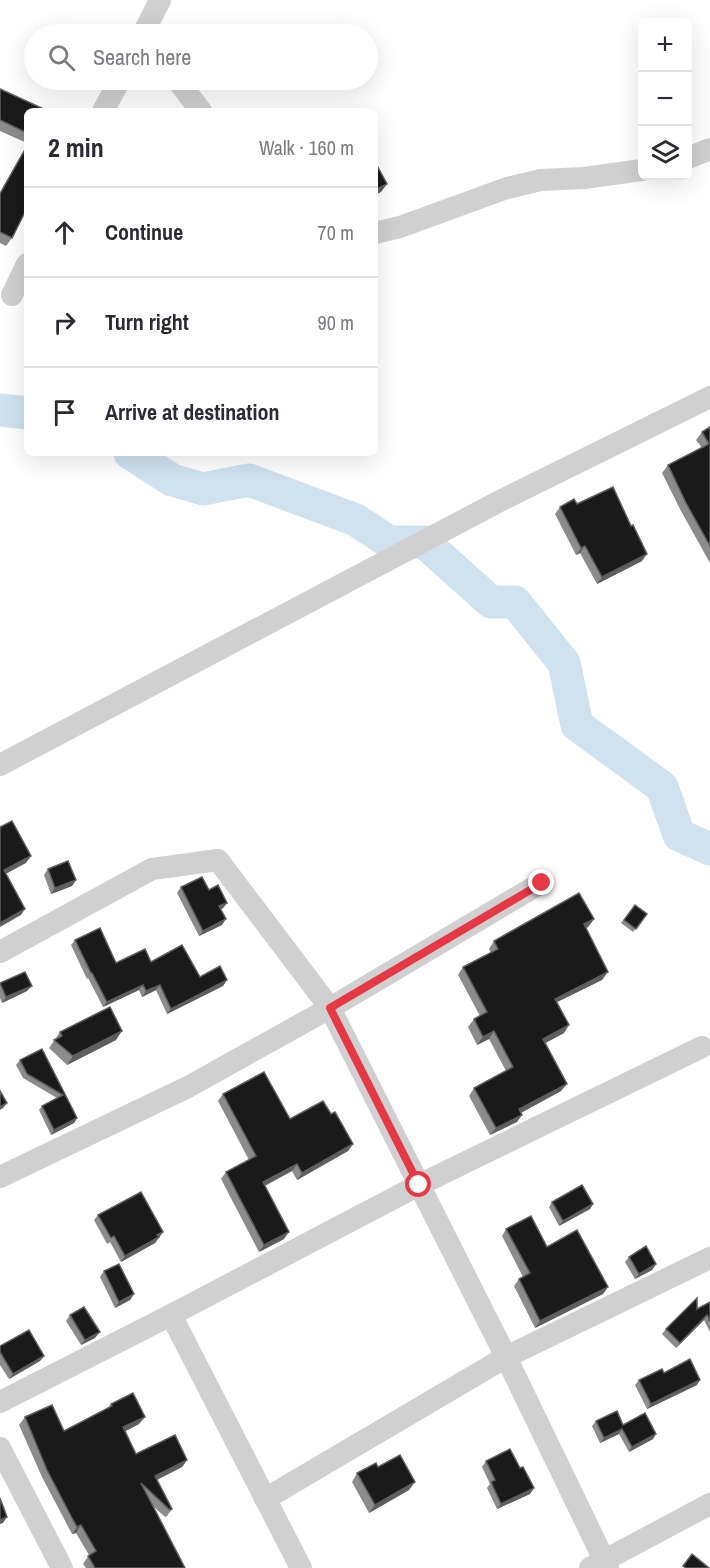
<!DOCTYPE html>
<meta charset="utf-8">
<style>
:root{--surface:#fff;--page:#f7f7f7;--text:#2b2b33;--muted:#7c7c81;--line:#e1e1e2}
body{margin:0;font-family:"Archivo Narrow",sans-serif;background:var(--page);color:var(--text)}
.controls{position:absolute;right:18px;top:18px;display:grid;overflow:hidden;border-radius:9px;box-shadow:0 6px 24px #0002}
.controls button{width:54px;height:54px;display:grid;place-items:center;padding:0;border:0;border-bottom:2px solid var(--line);background:var(--surface);color:var(--text);font:30px sans-serif}
.stop{position:absolute;width:18px;height:18px;margin:-14px;border:4px solid #e63946;border-radius:50%;background:#fff}
.stop.end{background:#e63946;border-color:#fff;box-shadow:0 2px 6px #0008}
.list{margin:0;padding:0;list-style:none}
h2{display:flex;justify-content:space-between;align-items:center;height:78px;margin:0;padding:0 24px;font-size:26px}
h2 small{font-size:20px;font-weight:400;color:var(--muted)}
.list li{display:grid;grid-template-columns:39px 1fr auto;gap:18px;align-items:center;box-sizing:border-box;height:90px;padding:0 24px;border-top:2px solid var(--line)}
.list b{display:block;font-size:22px;white-space:nowrap}
.list em{font-size:20px;font-style:normal;color:var(--muted)}
.icon{flex:none;width:33px;height:33px;fill:none;stroke:currentColor;stroke-width:2;stroke-linecap:round;stroke-linejoin:round}
.map{position:relative;flex:none;width:710px;height:1568px;overflow:hidden}
.search{position:absolute;background:var(--surface);box-shadow:0 6px 24px #0002;left:24px;top:24px;width:354px;height:66px;display:flex;align-items:center;gap:15px;box-sizing:border-box;padding:0 21px;border-radius:33px;color:var(--muted);font-size:22px}
.panel{position:absolute;background:var(--surface);box-shadow:0 6px 24px #0002;left:24px;top:108px;width:354px;height:348px;border-radius:9px}
.map>svg:first-child{display:block}
.lines{fill:none;stroke-linecap:round;stroke-linejoin:round}
.river{stroke:#cfe2ee;stroke-width:33}
.minor{stroke:#d0d0d0;stroke-width:22}
.wall{fill:#8c8c8c}
.shaded-wall{fill:#5f5f5f}
.building{fill:#1a1a1a;stroke:#5f5f5f;stroke-width:1.5}
.route{stroke:#e63946;stroke-width:8}
</style>
<div class="map">
<svg width="710" height="1568" viewBox="0 0 710 1568">
<rect width="100%" height="100%" fill="#fff"/>
<g class="lines">
<g class="river">
<polyline points="0,410 27,413"/>
<polyline points="130,453 172,480 203,489 249,480 356,520 389,542 424,542 491,602 515,602 564,663 577,725 662,787 679,835 710,849"/>
</g>
<g class="minor">
<polyline points="143,34 160,0"/>
<polyline points="177,80 201,111"/>
<polyline points="103,111 120,80"/>
<polyline points="688,158 710,149"/>
<polyline points="375,233 400,227 507,188 541,180 584,178 642,170"/>
<polyline points="12,295 27,264"/>
<polyline points="0,765 498,502 710,397"/>
<polyline points="0,952 152,869 218,860 330,1008 506,1357 608,1568"/>
<polyline points="0,1177 188,1087 330,1008 541,883"/>
<polyline points="171,1315 301,1568"/>
<polyline points="0,1402 171,1315 419,1185 702,1047"/>
<polyline points="0,1448 62,1568"/>
<polyline points="265,1499 506,1357 710,1258"/>
<polyline points="590,1568 710,1504"/>
</g>
</g>
<g class="wall">
<polygon points="0,89 27,111 27,143 0,131"/>
<polygon points="27,145 27,205 12,238 6,246 0,243 0,192"/>
<polygon points="710,427 710,563 681,511 662,473 668,465 702,448 696,440 702,432"/>
<polygon points="577,504 642,561 597,584 580,553 576,555 555,514 560,507"/>
<polygon points="48,869 76,880 72,886 51,894 44,875"/>
<polygon points="181,887 209,890 227,903 223,908 221,909 222,925 199,936 177,893"/>
<polygon points="635,905 647,914 633,932 621,923"/>
<polygon points="594,919 588,927 586,928 602,980 557,1002 564,1033 545,1043 561,1091 521,1113 517,1122 490,1135 469,1096 474,1088 506,1071 489,1039 477,1045 468,1027 474,1019 480,1016 458,975 463,967 491,953 489,949 494,941"/>
<polygon points="75,940 116,963 151,962 200,977 227,980 223,986 167,1014 156,990 142,997 139,990 103,1007 88,978 87,979 71,945"/>
<polygon points="0,983 27,991 2,1003 0,998"/>
<polygon points="60,1032 116,1040 67,1065 49,1048"/>
<polygon points="42,1049 77,1118 74,1123 51,1135 39,1110 42,1106 57,1098 23,1078 16,1065 20,1060"/>
<polygon points="223,1094 290,1119 331,1114 353,1144 348,1151 297,1180 292,1171 265,1186 284,1239 259,1252 221,1179 226,1172 249,1160 218,1101"/>
<polygon points="552,1202 593,1204 590,1209 559,1226 549,1207"/>
<polygon points="98,1215 163,1232 155,1243 121,1262 110,1242 107,1244 94,1220"/>
<polygon points="506,1229 608,1287 603,1294 535,1328 514,1286 519,1279 523,1277 502,1236"/>
<polygon points="629,1257 656,1264 652,1270 635,1279 625,1262"/>
<polygon points="104,1271 134,1294 130,1300 115,1308 100,1277"/>
<polygon points="710,1302 710,1332 704,1320 676,1348 662,1334 666,1329 697,1309"/>
<polygon points="70,1315 95,1338 81,1345 66,1321"/>
<polygon points="0,1346 44,1356 40,1361 9,1379 0,1365"/>
<polygon points="664,1373 697,1385 647,1409 635,1385 639,1380"/>
<polygon points="111,1404 139,1424 125,1431 136,1454 187,1460 182,1467 157,1480 172,1509 167,1516 165,1517 153,1506 185,1568 86,1568 83,1564 89,1555 76,1533 72,1534 42,1477 19,1425 25,1417 64,1431 108,1408"/>
<polygon points="596,1421 623,1425 656,1434 653,1439 629,1452 619,1434 600,1443 592,1426"/>
<polygon points="486,1461 520,1468 534,1488 530,1494 497,1509 487,1488 490,1484 482,1467"/>
<polygon points="378,1467 409,1490 369,1513 352,1482 357,1473"/>
</g>
<g class="shaded-wall">
<polygon points="387,184 381,192 375,195 375,190"/>
<polygon points="585,546 580,553 576,555 581,548"/>
<polygon points="647,554 642,561 597,584 602,577"/>
<polygon points="31,856 26,863 0,877 4,870"/>
<polygon points="76,880 72,886 51,894 55,888"/>
<polygon points="227,903 223,908 215,912 219,906"/>
<polygon points="25,909 21,915 0,927 0,923"/>
<polygon points="226,919 222,925 199,936 203,931"/>
<polygon points="594,919 588,927 579,932 584,924"/>
<polygon points="608,972 602,980 549,1006 555,999"/>
<polygon points="227,980 223,986 167,1014 171,1009"/>
<polygon points="143,985 139,990 103,1007 107,1002"/>
<polygon points="160,985 156,990 142,997 146,991"/>
<polygon points="32,986 27,991 2,1003 6,997"/>
<polygon points="569,1025 564,1033 538,1047 543,1039"/>
<polygon points="122,1031 116,1040 67,1065 73,1056"/>
<polygon points="494,1031 489,1039 477,1045 483,1037"/>
<polygon points="567,1084 561,1091 513,1117 519,1109"/>
<polygon points="7,1103 3,1108 0,1110 0,1107"/>
<polygon points="522,1115 517,1122 490,1135 496,1128"/>
<polygon points="77,1118 74,1123 51,1135 54,1130"/>
<polygon points="353,1144 348,1151 297,1180 302,1173"/>
<polygon points="297,1164 292,1171 258,1189 263,1182"/>
<polygon points="593,1204 590,1209 559,1226 563,1221"/>
<polygon points="163,1232 155,1243 121,1262 125,1256 157,1235"/>
<polygon points="289,1232 284,1239 259,1252 264,1245"/>
<polygon points="656,1264 652,1270 635,1279 639,1274"/>
<polygon points="608,1287 603,1294 535,1328 540,1321"/>
<polygon points="134,1294 130,1300 115,1308 119,1302"/>
<polygon points="707,1315 704,1320 676,1348 680,1343"/>
<polygon points="100,1332 95,1338 81,1345 85,1340"/>
<polygon points="44,1356 40,1361 9,1379 13,1374"/>
<polygon points="700,1380 697,1385 647,1409 651,1404"/>
<polygon points="145,1417 139,1424 118,1435 123,1427"/>
<polygon points="622,1429 619,1434 600,1443 604,1438"/>
<polygon points="656,1434 653,1439 629,1452 632,1447"/>
<polygon points="187,1460 182,1467 150,1483 155,1476"/>
<polygon points="415,1482 409,1490 369,1513 375,1505"/>
<polygon points="534,1488 530,1494 497,1509 501,1504"/>
<polygon points="7,1517 3,1523 0,1524 0,1520"/>
<polygon points="81,1525 76,1533 72,1534 77,1527"/>
</g>
<g class="building">
<polygon points="0,89 48,111 27,111 27,133 0,120"/>
<polygon points="27,146 27,205 25,209 26,210 12,238 0,232 0,194"/>
<polygon points="375,162 387,184 375,190"/>
<polygon points="710,427 710,546 686,503 668,465 709,444 702,432"/>
<polygon points="613,487 631,526 633,525 647,554 602,577 585,546 581,548 560,507 574,499 577,504"/>
<polygon points="12,821 31,856 4,870 25,909 0,923 0,827"/>
<polygon points="68,861 76,880 55,888 48,869"/>
<polygon points="202,877 209,890 218,885 227,903 219,906 226,919 203,931 181,887"/>
<polygon points="579,893 594,919 584,924 608,972 555,999 569,1025 543,1039 567,1084 519,1109 522,1115 496,1128 474,1088 513,1067 494,1031 483,1037 474,1019 487,1012 463,967 498,949 494,941"/>
<polygon points="635,905 647,914 636,929 624,920"/>
<polygon points="100,928 116,963 145,949 151,962 182,945 200,977 220,966 227,980 171,1009 160,985 146,991 143,985 107,1002 92,973 91,973 75,940"/>
<polygon points="25,972 32,986 6,997 0,983"/>
<polygon points="110,1007 122,1031 73,1056 54,1040 62,1036 60,1032"/>
<polygon points="42,1049 77,1118 54,1130 42,1106 63,1095 27,1074 20,1060"/>
<polygon points="264,1072 290,1119 323,1101 331,1114 335,1112 353,1144 302,1173 297,1164 263,1182 289,1232 264,1245 226,1172 256,1156 223,1094"/>
<polygon points="0,1091 7,1103 0,1107"/>
<polygon points="582,1185 593,1204 563,1221 552,1202"/>
<polygon points="141,1192 163,1232 157,1235 159,1237 125,1256 114,1236 111,1238 98,1215"/>
<polygon points="531,1216 547,1247 577,1230 608,1287 540,1321 519,1279 530,1273 506,1229"/>
<polygon points="646,1246 656,1264 639,1274 629,1257"/>
<polygon points="119,1264 134,1294 119,1302 104,1271"/>
<polygon points="697,1298 697,1309 710,1302 710,1321 707,1315 680,1343 666,1329"/>
<polygon points="84,1307 100,1332 85,1340 70,1315"/>
<polygon points="29,1330 44,1356 13,1374 0,1352 0,1346"/>
<polygon points="690,1359 700,1380 651,1404 639,1380 662,1369 664,1373"/>
<polygon points="133,1393 145,1417 123,1427 136,1454 175,1435 187,1460 155,1476 172,1509 170,1510 141,1483 185,1568 95,1568 88,1556 96,1551 81,1525 77,1527 72,1518 47,1470 25,1417 52,1405 64,1431 112,1406 111,1404"/>
<polygon points="617,1411 623,1425 645,1413 656,1434 632,1447 622,1429 604,1438 596,1421"/>
<polygon points="510,1449 520,1468 523,1467 534,1488 501,1504 491,1482 495,1480 486,1461"/>
<polygon points="400,1455 415,1482 375,1505 357,1473 376,1463 378,1467"/>
<polygon points="0,1498 7,1517 0,1520"/>
<polygon points="692,1554 709,1568 686,1568 683,1566"/>
</g>
<g class="lines">
<polyline class="route" points="419,1185 330,1008 542,883"/>
</g>
</svg>
<div class="controls">
<button>+</button>
<button>−</button>
<button><svg class="icon" aria-label="layers" viewBox="0 0 24 24"><path d="M12 4l9 5-9 5-9-5zM3 14l9 5 9-5"/></svg></button>
</div>
<div class="stop" style="left:419px;top:1185px"></div>
<div class="stop end" style="left:542px;top:883px"></div>
<div class="search"><svg class="icon" aria-label="search" viewBox="0 0 24 24"><circle cx="10" cy="10" r="6"/><path d="M15 15l6 6"/></svg>Search here</div>
<section class="panel">
<h2>2 min<small>Walk · 160 m</small></h2>
<ul class="list">
<li><svg class="icon" aria-label="ahead" viewBox="0 0 24 24"><path d="M12 20V5M6 11l6-6 6 6"/></svg><div><b>Continue</b></div><em>70 m</em></li>
<li><svg class="icon" aria-label="right" viewBox="0 0 24 24"><path d="M7 20v-9h11M14 6l5 5-5 5"/></svg><div><b>Turn right</b></div><em>90 m</em></li>
<li><svg class="icon" aria-label="arrive" viewBox="0 0 24 24"><path d="M6 21V4h12l-3 4 3 4H6"/></svg><div><b>Arrive at destination</b></div></li>
</ul>
</section>
</div>
